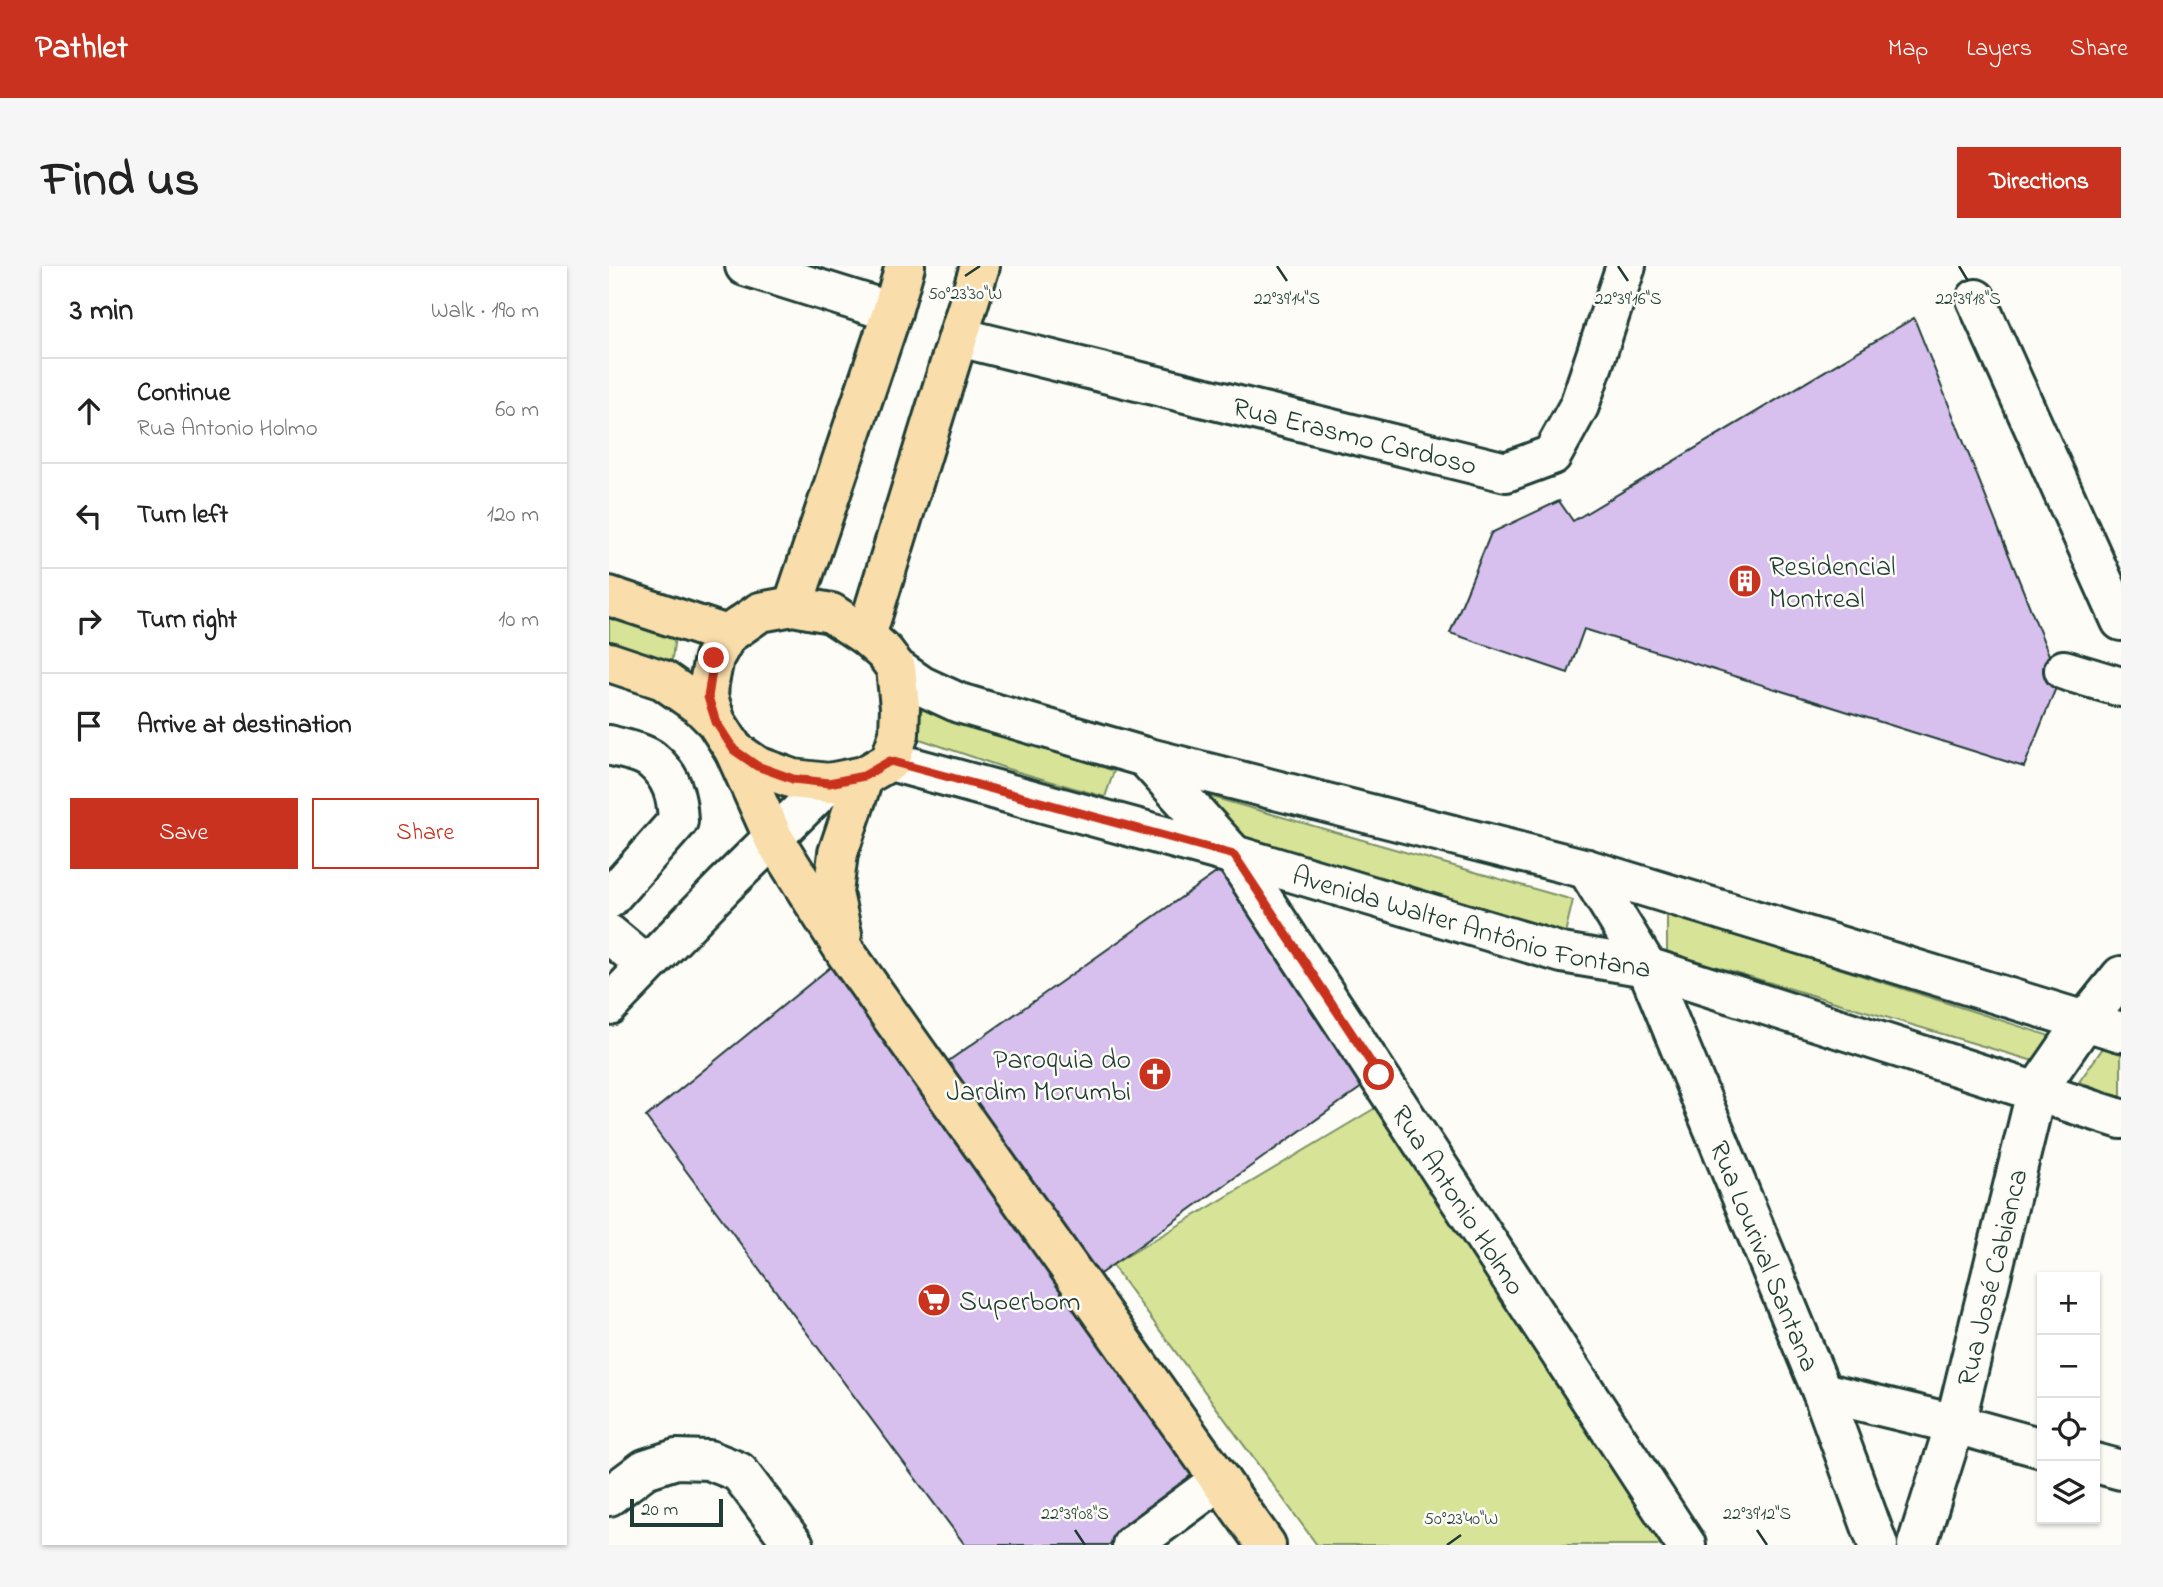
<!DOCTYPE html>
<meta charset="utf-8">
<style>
:root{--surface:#fff;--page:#f6f6f6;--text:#222;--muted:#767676;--line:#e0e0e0;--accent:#c8321e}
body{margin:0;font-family:"Indie Flower",sans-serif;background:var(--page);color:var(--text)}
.controls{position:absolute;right:21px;bottom:21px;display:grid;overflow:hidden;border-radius:0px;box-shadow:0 2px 5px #0004}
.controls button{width:63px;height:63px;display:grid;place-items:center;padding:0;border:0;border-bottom:2px solid var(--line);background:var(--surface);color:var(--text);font:35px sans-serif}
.scale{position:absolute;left:21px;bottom:18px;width:93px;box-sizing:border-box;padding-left:7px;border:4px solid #1f3d34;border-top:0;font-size:19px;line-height:24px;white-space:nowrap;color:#1f3d34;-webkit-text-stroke:5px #fdfcf7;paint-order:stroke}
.stop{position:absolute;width:21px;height:21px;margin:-16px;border:5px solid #c8321e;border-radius:50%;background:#fff}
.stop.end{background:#c8321e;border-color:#fff;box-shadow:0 2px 7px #0008}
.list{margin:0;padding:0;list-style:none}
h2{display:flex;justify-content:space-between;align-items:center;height:91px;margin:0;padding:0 28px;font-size:30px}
h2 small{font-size:23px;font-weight:400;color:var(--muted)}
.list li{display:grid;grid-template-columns:46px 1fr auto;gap:21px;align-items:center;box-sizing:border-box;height:105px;padding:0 28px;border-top:2px solid var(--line)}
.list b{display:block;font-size:26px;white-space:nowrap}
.list p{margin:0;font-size:23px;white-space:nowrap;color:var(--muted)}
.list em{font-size:23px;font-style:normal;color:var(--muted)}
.actions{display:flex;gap:14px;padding:21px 28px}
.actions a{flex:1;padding:16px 0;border:2px solid var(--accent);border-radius:0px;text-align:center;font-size:24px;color:var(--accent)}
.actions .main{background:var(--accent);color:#fff}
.icon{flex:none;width:38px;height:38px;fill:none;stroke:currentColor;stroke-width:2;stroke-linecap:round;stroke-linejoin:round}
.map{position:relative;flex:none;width:1512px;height:1279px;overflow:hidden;border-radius:0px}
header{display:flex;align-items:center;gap:42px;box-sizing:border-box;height:98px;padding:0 35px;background:var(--accent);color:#fff}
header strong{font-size:33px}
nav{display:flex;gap:38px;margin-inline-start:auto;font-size:24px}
.intro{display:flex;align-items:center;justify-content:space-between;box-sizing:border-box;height:168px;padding:0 42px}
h1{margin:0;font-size:49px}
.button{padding:18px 32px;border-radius:0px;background:var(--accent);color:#fff;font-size:24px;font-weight:700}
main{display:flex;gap:42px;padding:0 42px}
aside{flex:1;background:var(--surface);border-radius:0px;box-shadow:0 2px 5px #0004}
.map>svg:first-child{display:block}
.green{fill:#d7e497;stroke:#7b9066;stroke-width:2}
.building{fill:#d7bfee;stroke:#1f3d34;stroke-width:2}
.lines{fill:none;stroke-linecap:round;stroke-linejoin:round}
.minor-casing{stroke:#1f3d34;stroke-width:44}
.major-casing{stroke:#1f3d34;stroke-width:44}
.minor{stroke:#fdfcf7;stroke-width:38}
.major{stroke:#f9ddab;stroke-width:38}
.route{stroke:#c8321e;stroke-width:9}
.ticks{fill:none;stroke:#1f3d34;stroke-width:2.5}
.labels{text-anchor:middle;stroke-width:5;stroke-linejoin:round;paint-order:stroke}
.street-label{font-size:28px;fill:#1f3d34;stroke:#fdfcf7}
.poi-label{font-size:28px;fill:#1f3d34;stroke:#fdfcf7;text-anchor:start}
.ticks-label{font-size:18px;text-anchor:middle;fill:#1f3d34;stroke:#fdfcf7;stroke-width:5;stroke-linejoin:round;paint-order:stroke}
</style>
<header>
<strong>Pathlet</strong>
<nav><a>Map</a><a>Layers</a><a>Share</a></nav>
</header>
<div class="intro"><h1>Find us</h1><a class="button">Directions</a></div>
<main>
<aside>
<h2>3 min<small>Walk · 190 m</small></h2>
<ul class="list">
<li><svg class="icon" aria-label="ahead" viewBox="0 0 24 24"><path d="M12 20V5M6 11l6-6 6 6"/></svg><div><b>Continue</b><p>Rua Antonio Holmo</p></div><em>60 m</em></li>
<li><svg class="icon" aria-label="left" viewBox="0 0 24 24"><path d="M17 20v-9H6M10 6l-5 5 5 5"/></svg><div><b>Turn left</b></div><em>120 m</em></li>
<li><svg class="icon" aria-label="right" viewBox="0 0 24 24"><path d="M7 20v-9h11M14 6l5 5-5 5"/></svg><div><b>Turn right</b></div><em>10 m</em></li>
<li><svg class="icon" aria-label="arrive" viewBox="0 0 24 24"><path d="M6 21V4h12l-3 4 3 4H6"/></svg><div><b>Arrive at destination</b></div></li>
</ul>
<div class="actions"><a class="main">Save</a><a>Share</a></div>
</aside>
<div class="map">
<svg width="1512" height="1279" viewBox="0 0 1512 1279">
<rect width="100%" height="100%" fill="#fdfcf7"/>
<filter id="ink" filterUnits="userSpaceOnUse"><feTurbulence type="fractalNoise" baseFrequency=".0143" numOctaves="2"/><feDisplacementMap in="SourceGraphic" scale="14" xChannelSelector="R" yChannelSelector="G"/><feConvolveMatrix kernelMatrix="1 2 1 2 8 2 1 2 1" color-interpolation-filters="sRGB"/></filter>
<g filter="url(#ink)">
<g class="green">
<polygon points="0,342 67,363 61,408 0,382"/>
<polygon points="303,430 340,449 505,505 496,531 399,503 302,470"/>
<polygon points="575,523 964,634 953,680 617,572"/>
<polygon points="1058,647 1447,772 1431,797 1058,686"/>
<polygon points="1494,782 1512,788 1512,830 1470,816"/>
<polygon points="773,838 1062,1279 708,1279 503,999"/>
</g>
<g class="building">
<polygon points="1305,52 1450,414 1415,501 975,363 959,407 841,367 882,267 950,235 964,255"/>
<polygon points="617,600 764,813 481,1015 328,803"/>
<polygon points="235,690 607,1216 521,1279 356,1279 37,851"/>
</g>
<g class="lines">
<defs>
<g id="minor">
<polyline points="136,0 283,46"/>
<polyline points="1367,33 1512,355"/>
<path id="s1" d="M350,71L897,206L943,189L970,140L1017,0"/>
<polyline points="287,402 313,420 350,437 536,491 978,603 1512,766"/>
<polyline points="1455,404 1512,421"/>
<path d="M0,479C13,483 33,486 43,494C63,511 68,530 69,555L0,633"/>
<path id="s2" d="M536,491L625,589L1077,1279"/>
<path id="s3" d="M281,495L625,589L953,687L1038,701L1512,853"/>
<path id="s4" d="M978,603L1038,701L1213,1126L1269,1279"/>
<polyline points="0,668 37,699"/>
<polyline points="0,739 115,620 220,517"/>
<polyline points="1213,1126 1346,1158 1433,1182"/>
<polyline points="1486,1197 1512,1204"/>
<polyline points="0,1230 36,1203 67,1193 100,1194 130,1206 185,1279"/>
<polyline points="523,1279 611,1214"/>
<path id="s5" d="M1308,1279L1346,1158L1427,826L1476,755L1512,710"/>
</g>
<g id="major">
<polyline points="0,330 118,369"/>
<polyline points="184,340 283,46 296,0"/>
<polyline points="257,370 371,0"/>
<polyline points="0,396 54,414 91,440 107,456 125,484 148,500 184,513 220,517 255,510 281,495 290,468 291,441 287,402 276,387 257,370 222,347 184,340 151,346 118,369 105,392 100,417 99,431 107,456"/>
<polyline points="125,484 165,573 237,687 657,1279"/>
<polyline points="233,668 224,627 229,587 255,510"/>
</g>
</defs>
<use href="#minor" class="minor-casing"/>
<use href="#major" class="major-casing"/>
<use href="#minor" class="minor"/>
<use href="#major" class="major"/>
</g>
</g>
<g class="lines" filter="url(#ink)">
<polyline class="route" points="105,392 99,431 107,456 125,484 148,500 184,513 220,517 255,510 281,495 625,589 770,809"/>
</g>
<path class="ticks" d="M668,0L678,15M1009,0L1019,15M1350,0L1359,15M356,10L371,0M466,1264L476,1279M1148,1264L1158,1279M838,1279L852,1269"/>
<defs>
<symbol id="building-disc" viewBox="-11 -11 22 22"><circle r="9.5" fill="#c8321e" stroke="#fdfcf7"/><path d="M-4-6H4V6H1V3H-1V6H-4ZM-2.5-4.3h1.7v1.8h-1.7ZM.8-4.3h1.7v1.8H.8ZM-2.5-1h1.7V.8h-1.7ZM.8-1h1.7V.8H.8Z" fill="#fff"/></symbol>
<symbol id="church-disc" viewBox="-11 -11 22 22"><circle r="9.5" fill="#c8321e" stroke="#fdfcf7"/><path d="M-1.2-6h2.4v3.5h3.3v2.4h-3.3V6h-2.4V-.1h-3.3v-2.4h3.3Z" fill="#fff"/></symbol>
<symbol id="supermarket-disc" viewBox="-11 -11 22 22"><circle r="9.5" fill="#c8321e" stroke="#fdfcf7"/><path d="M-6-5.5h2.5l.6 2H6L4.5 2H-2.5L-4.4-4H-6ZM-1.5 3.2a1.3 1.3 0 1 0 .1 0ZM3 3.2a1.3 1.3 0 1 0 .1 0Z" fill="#fff"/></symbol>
</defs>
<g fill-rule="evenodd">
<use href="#building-disc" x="1117" y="296" width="38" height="38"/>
<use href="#church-disc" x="527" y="789" width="38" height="38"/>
<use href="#supermarket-disc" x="306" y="1015" width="38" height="38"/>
</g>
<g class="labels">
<g class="street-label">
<text dy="10" stroke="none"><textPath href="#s1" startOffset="408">Rua Erasmo Cardoso</textPath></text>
<text dy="10" stroke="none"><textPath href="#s3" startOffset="604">Avenida Walter Antônio Fontana</textPath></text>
<text dy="10" stroke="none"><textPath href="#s2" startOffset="544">Rua Antonio Holmo</textPath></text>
<text dy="10" stroke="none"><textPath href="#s4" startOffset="427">Rua Lourival Santana</textPath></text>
<text dy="10" stroke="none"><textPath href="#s5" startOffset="278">Rua José Cabianca</textPath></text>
</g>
<g class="poi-label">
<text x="1160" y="309">Residencial<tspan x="1160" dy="32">Montreal</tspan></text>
<text x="522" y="802" text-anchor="end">Paroquia do<tspan x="522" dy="32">Jardim Morumbi</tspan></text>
<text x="350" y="1044">Superbom</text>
</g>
</g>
<g class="ticks-label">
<text x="356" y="33">50°23'30"W</text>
<text x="678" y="38">22°39'14"S</text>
<text x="1019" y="38">22°39'16"S</text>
<text x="1359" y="38">22°39'18"S</text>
<text x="466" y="1253">22°39'08"S</text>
<text x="1148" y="1253">22°39'12"S</text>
<text x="852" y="1258">50°23'40"W</text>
</g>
</svg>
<div class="controls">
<button>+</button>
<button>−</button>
<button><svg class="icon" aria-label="locate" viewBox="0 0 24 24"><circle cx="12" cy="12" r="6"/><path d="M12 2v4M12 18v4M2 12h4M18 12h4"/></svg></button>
<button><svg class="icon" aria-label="layers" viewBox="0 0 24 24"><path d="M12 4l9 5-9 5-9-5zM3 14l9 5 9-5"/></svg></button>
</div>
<div class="scale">20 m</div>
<div class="stop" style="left:770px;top:809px"></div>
<div class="stop end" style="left:105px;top:392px"></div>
</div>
</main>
